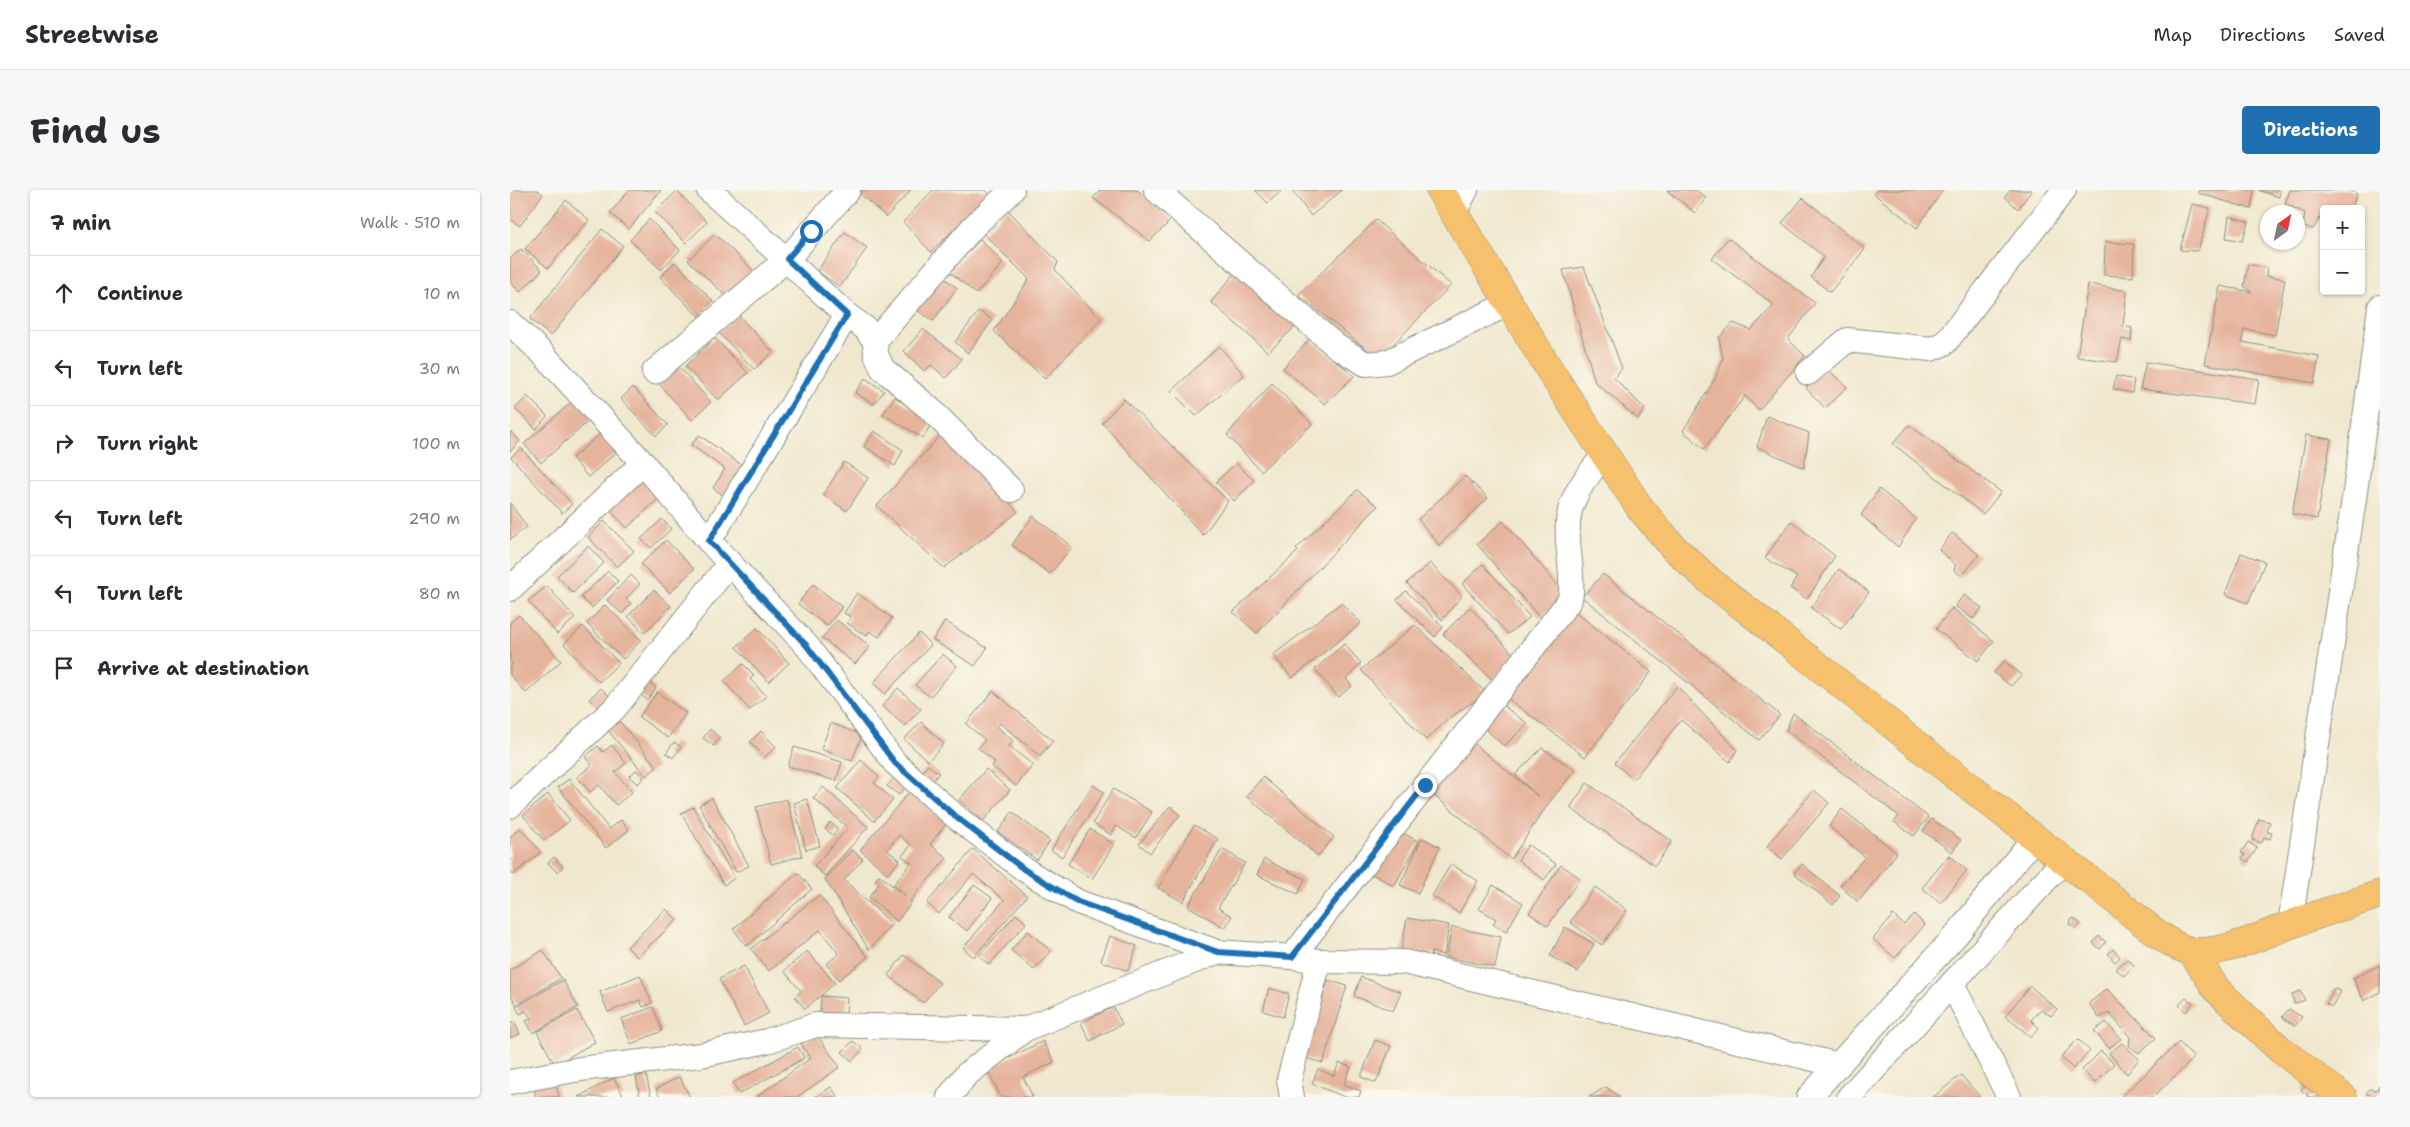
<!DOCTYPE html>
<meta charset="utf-8">
<style>
:root{--surface:#fff;--page:#f7f7f7;--text:#2b2b33;--muted:#7c7c81;--line:#e1e1e2;--accent:#1f6fb2}
body{margin:0;font-family:"Shantell Sans",sans-serif;background:var(--page);color:var(--text)}
.controls{position:absolute;right:15px;top:15px;display:grid;overflow:hidden;border-radius:5px;box-shadow:0 1px 4px #0004}
.controls button{width:45px;height:45px;display:grid;place-items:center;padding:0;border:0;border-bottom:1px solid var(--line);background:var(--surface);color:var(--text);font:25px sans-serif}
.compass{position:absolute;left:1750px;top:15px;width:45px;height:45px;border-radius:50%;background:var(--surface);box-shadow:0 1px 4px #0004;rotate:33deg}
.stop{position:absolute;width:15px;height:15px;margin:-11px;border:4px solid #1f6fb2;border-radius:50%;background:#fff}
.stop.end{background:#1f6fb2;border-color:#fff;box-shadow:0 1px 5px #0008}
.list{margin:0;padding:0;list-style:none}
h2{display:flex;justify-content:space-between;align-items:center;height:65px;margin:0;padding:0 20px;font-size:21px}
h2 small{font-size:16px;font-weight:400;color:var(--muted)}
.list li{display:grid;grid-template-columns:32px 1fr auto;gap:15px;align-items:center;box-sizing:border-box;height:75px;padding:0 20px;border-top:1px solid var(--line)}
.list b{display:block;font-size:19px;white-space:nowrap}
.list em{font-size:16px;font-style:normal;color:var(--muted)}
.icon{flex:none;width:28px;height:28px;fill:none;stroke:currentColor;stroke-width:2;stroke-linecap:round;stroke-linejoin:round}
.map{position:relative;flex:none;width:1870px;height:907px;overflow:hidden;border-radius:5px}
header{display:flex;align-items:center;gap:30px;box-sizing:border-box;height:70px;padding:0 25px;background:var(--surface);border-bottom:1px solid var(--line)}
header strong{font-size:24px}
nav{display:flex;gap:28px;margin-inline-start:auto;font-size:18px}
.intro{display:flex;align-items:center;justify-content:space-between;box-sizing:border-box;height:120px;padding:0 30px}
h1{margin:0;font-size:35px}
.button{padding:12px 22px;border-radius:5px;background:var(--accent);color:#fff;font-size:18px;font-weight:700}
main{display:flex;gap:30px;padding:0 30px}
aside{flex:1;background:var(--surface);border-radius:5px;box-shadow:0 1px 4px #0004}
.map>svg:first-child{display:block}
.building{fill:#e6b49d}
.lines{fill:none;stroke-linecap:round;stroke-linejoin:round}
.minor-casing{stroke:#889281;stroke-width:26}
.major-casing{stroke:#889281;stroke-width:29}
.highway-casing{stroke:#889281;stroke-width:29}
.minor{stroke:#fff;stroke-width:24}
.major{stroke:#f7c06c;stroke-width:28}
.highway{stroke:#f7c06c;stroke-width:28}
.route{stroke:#1f6fb2;stroke-width:6}
</style>
<header>
<strong>Streetwise</strong>
<nav><a>Map</a><a>Directions</a><a>Saved</a></nav>
</header>
<div class="intro"><h1>Find us</h1><a class="button">Directions</a></div>
<main>
<aside>
<h2>7 min<small>Walk · 510 m</small></h2>
<ul class="list">
<li><svg class="icon" aria-label="ahead" viewBox="0 0 24 24"><path d="M12 20V5M6 11l6-6 6 6"/></svg><div><b>Continue</b></div><em>10 m</em></li>
<li><svg class="icon" aria-label="left" viewBox="0 0 24 24"><path d="M17 20v-9H6M10 6l-5 5 5 5"/></svg><div><b>Turn left</b></div><em>30 m</em></li>
<li><svg class="icon" aria-label="right" viewBox="0 0 24 24"><path d="M7 20v-9h11M14 6l5 5-5 5"/></svg><div><b>Turn right</b></div><em>100 m</em></li>
<li><svg class="icon" aria-label="left" viewBox="0 0 24 24"><path d="M17 20v-9H6M10 6l-5 5 5 5"/></svg><div><b>Turn left</b></div><em>290 m</em></li>
<li><svg class="icon" aria-label="left" viewBox="0 0 24 24"><path d="M17 20v-9H6M10 6l-5 5 5 5"/></svg><div><b>Turn left</b></div><em>80 m</em></li>
<li><svg class="icon" aria-label="arrive" viewBox="0 0 24 24"><path d="M6 21V4h12l-3 4 3 4H6"/></svg><div><b>Arrive at destination</b></div></li>
</ul>
</aside>
<div class="map">
<svg width="1870" height="907" viewBox="0 0 1870 907">
<rect width="100%" height="100%" fill="#fbf7ec"/>
<filter id="ink" filterUnits="userSpaceOnUse"><feTurbulence type="fractalNoise" baseFrequency=".02" numOctaves="2"/><feDisplacementMap in="SourceGraphic" scale="10" xChannelSelector="R" yChannelSelector="G"/><feConvolveMatrix kernelMatrix="1 2 1 2 8 2 1 2 1" color-interpolation-filters="sRGB"/></filter>
<filter id="wash" filterUnits="userSpaceOnUse"><feTurbulence type="fractalNoise" baseFrequency=".0096" numOctaves="4" result="noise"/><feDisplacementMap in="SourceGraphic" scale="20" xChannelSelector="R" yChannelSelector="G"/><feGaussianBlur stdDeviation="1.12" result="paint"/><feColorMatrix in="noise" values="0 0 0 0 0 0 0 0 0 0 0 0 0 0 0 0 0 1.4 0 .05"/><feComposite in="paint" operator="in"/></filter>
<g filter="url(#wash)">
<rect width="100%" height="100%" fill="#f0e8ce"/>
<g id="blocks">
<g class="building">
<polygon points="0,0 27,0 33,4 10,36 0,29"/>
<polygon points="119,0 151,0 119,39 100,23"/>
<polygon points="353,0 401,0 376,27 350,4"/>
<polygon points="423,0 475,0 480,4 421,62 393,32"/>
<polygon points="591,0 627,0 662,29 640,51 583,8"/>
<polygon points="745,0 772,0 758,13"/>
<polygon points="782,0 832,0 801,26"/>
<polygon points="1157,0 1186,0 1196,8 1185,23"/>
<polygon points="1367,0 1433,0 1407,38 1364,4"/>
<polygon points="1500,0 1522,0 1508,19 1495,7"/>
<polygon points="1689,0 1744,0 1741,19 1688,3"/>
<polygon points="1748,0 1770,0 1769,7"/>
<polygon points="1780,0 1839,0 1847,4 1841,19 1814,19 1814,30 1810,28 1803,39 1793,37 1795,23 1775,14"/>
<polygon points="167,1 197,32 176,53 145,22"/>
<polygon points="1293,8 1355,59 1320,102 1301,87 1314,67 1272,33"/>
<polygon points="56,10 79,30 38,78 15,59"/>
<polygon points="1682,14 1700,18 1688,61 1670,60"/>
<polygon points="497,19 548,72 545,80 591,129 535,189 484,141 519,89 474,44"/>
<polygon points="1719,26 1739,32 1732,51 1716,48"/>
<polygon points="139,29 170,60 151,80 120,50"/>
<polygon points="866,30 941,95 869,169 788,105"/>
<polygon points="92,39 113,56 41,146 20,129"/>
<polygon points="335,42 357,58 330,97 307,81"/>
<polygon points="205,44 245,82 218,108 178,70"/>
<polygon points="1218,48 1305,113 1278,149 1295,166 1249,220 1235,206 1194,259 1173,241 1205,189 1213,169 1209,148 1223,133 1241,140 1264,115 1202,69"/>
<polygon points="470,49 493,73 466,104 440,82"/>
<polygon points="1595,52 1624,54 1623,87 1594,85"/>
<polygon points="11,59 32,80 10,102 0,92 0,69"/>
<polygon points="165,72 203,111 188,126 150,87"/>
<polygon points="1738,74 1757,78 1756,86 1775,89 1765,145 1734,139 1732,152 1809,166 1804,193 1695,174 1710,96 1742,102 1734,96"/>
<polygon points="1074,77 1112,178 1104,188 1135,219 1128,229 1085,192 1053,80"/>
<polygon points="725,83 787,135 758,162 701,112"/>
<polygon points="429,84 447,98 423,131 404,118"/>
<polygon points="1578,94 1617,101 1613,136 1622,138 1621,151 1612,149 1607,172 1567,167"/>
<polygon points="469,121 483,130 458,163 445,152"/>
<polygon points="228,125 263,162 244,179 209,143"/>
<polygon points="413,139 452,169 436,188 421,175 414,181 394,161"/>
<polygon points="205,148 238,183 208,210 175,176"/>
<polygon points="800,149 844,186 815,214 773,178"/>
<polygon points="709,156 734,185 686,226 661,201"/>
<polygon points="1636,172 1749,189 1745,214 1630,199"/>
<polygon points="167,175 201,212 182,230 148,193"/>
<polygon points="1316,178 1337,197 1315,218 1296,198"/>
<polygon points="1606,186 1624,190 1622,203 1603,199"/>
<polygon points="355,188 374,201 364,214 345,203"/>
<polygon points="762,193 802,234 751,281 717,245"/>
<polygon points="123,197 158,235 146,246 111,209"/>
<polygon points="17,206 37,226 26,239 5,219"/>
<polygon points="385,207 422,232 413,248 373,224"/>
<polygon points="65,209 82,228 31,273 14,254"/>
<polygon points="614,209 718,311 693,345 592,233"/>
<polygon points="1257,226 1299,243 1294,278 1247,257"/>
<polygon points="1399,235 1491,302 1473,324 1383,254"/>
<polygon points="0,241 10,251 0,262"/>
<polygon points="364,241 393,260 385,276 354,256"/>
<polygon points="434,241 508,322 434,378 367,316"/>
<polygon points="91,243 107,262 78,287 62,268"/>
<polygon points="189,245 236,278 216,307 203,298 215,279 181,255"/>
<polygon points="1796,245 1821,249 1807,329 1782,324"/>
<polygon points="11,258 62,314 52,323 1,267"/>
<polygon points="334,272 358,288 337,321 313,305"/>
<polygon points="726,273 744,291 724,311 706,292"/>
<polygon points="955,286 978,308 929,355 908,329"/>
<polygon points="130,289 149,308 117,338 99,319"/>
<polygon points="1369,299 1406,329 1388,357 1351,325"/>
<polygon points="847,300 868,316 747,443 723,422 788,361 786,359"/>
<polygon points="0,313 17,337 0,350"/>
<polygon points="523,326 562,357 540,384 502,355"/>
<polygon points="152,329 161,339 141,358 131,349"/>
<polygon points="94,331 124,361 107,377 78,347"/>
<polygon points="993,331 1056,405 1030,428 967,354"/>
<polygon points="1281,331 1325,366 1297,409 1280,398 1287,387 1255,368"/>
<polygon points="1442,343 1469,365 1452,386 1444,380 1446,375 1429,360"/>
<polygon points="156,350 184,379 160,403 131,374"/>
<polygon points="78,356 94,373 63,403 47,386"/>
<polygon points="1731,363 1755,372 1738,413 1715,404"/>
<polygon points="920,373 952,406 932,430 897,393"/>
<polygon points="973,374 1020,427 998,444 952,394"/>
<polygon points="1329,379 1359,402 1331,439 1301,418"/>
<polygon points="98,381 108,391 82,418 71,407"/>
<polygon points="1093,384 1270,525 1249,550 1072,407"/>
<polygon points="121,385 130,394 116,409 121,414 112,424 97,410"/>
<polygon points="303,394 332,417 317,436 288,414"/>
<polygon points="37,396 65,428 47,444 18,411"/>
<polygon points="144,400 161,416 134,443 118,426"/>
<polygon points="896,401 933,437 925,447 887,410"/>
<polygon points="347,403 382,428 369,447 360,441 356,446 337,433 341,427 334,423"/>
<polygon points="1454,405 1472,418 1463,429 1445,416"/>
<polygon points="831,413 851,433 782,488 763,465"/>
<polygon points="95,415 131,450 113,469 77,434"/>
<polygon points="960,417 1005,466 983,490 933,444"/>
<polygon points="1442,418 1484,451 1468,471 1426,439"/>
<polygon points="1063,420 1141,482 1075,567 992,504"/>
<polygon points="9,425 51,471 16,503 0,485 0,478 3,475 0,471 0,433"/>
<polygon points="327,430 360,456 345,474 312,448"/>
<polygon points="435,431 477,458 465,476 423,450"/>
<polygon points="905,435 976,503 938,529 916,550 851,480"/>
<polygon points="73,436 109,473 89,492 54,454"/>
<polygon points="247,438 279,473 259,492 226,457"/>
<polygon points="409,443 421,455 375,504 363,493"/>
<polygon points="834,454 851,473 836,489 842,496 828,507 805,479"/>
<polygon points="433,464 447,476 420,507 405,495"/>
<polygon points="1494,471 1511,485 1501,496 1484,483"/>
<polygon points="233,474 244,485 240,489 256,506 240,520 214,491"/>
<polygon points="139,492 146,498 137,510 130,504"/>
<polygon points="1167,496 1227,560 1220,572 1171,530 1123,590 1105,573"/>
<polygon points="91,498 102,509 90,520 79,509"/>
<polygon points="388,498 411,519 395,536 372,516"/>
<polygon points="483,501 543,551 530,566 490,533 487,537 503,551 499,556 523,575 506,596 482,576 485,572 468,558 475,550 456,534"/>
<polygon points="147,502 176,523 158,548 129,527"/>
<polygon points="991,514 1018,534 994,556 971,535"/>
<polygon points="1283,523 1418,627 1404,646 1384,632 1389,626 1276,540"/>
<polygon points="107,528 147,577 136,586 95,537"/>
<polygon points="411,532 434,554 418,571 394,549"/>
<polygon points="321,533 352,545 342,571 311,559"/>
<polygon points="200,539 210,548 204,556 193,548"/>
<polygon points="251,541 266,557 255,567 240,552"/>
<polygon points="957,548 1029,607 1005,585 1032,558 1065,580 1038,614 1001,669 920,602"/>
<polygon points="164,552 171,557 163,568 156,563"/>
<polygon points="102,555 116,573 105,582 122,602 106,615 89,595 80,602 67,587 82,575 75,567 88,556 93,562"/>
<polygon points="284,557 332,572 326,591 278,576"/>
<polygon points="351,570 369,587 364,593 383,610 364,631 327,598"/>
<polygon points="418,575 429,583 421,593 410,585"/>
<polygon points="476,579 500,600 473,631 449,610"/>
<polygon points="126,580 134,588 127,594 119,586"/>
<polygon points="386,586 397,595 389,605 377,596"/>
<polygon points="753,587 824,647 808,666 736,606"/>
<polygon points="59,589 99,639 111,630 119,640 96,658 48,597"/>
<polygon points="1077,593 1162,651 1145,676 1060,618"/>
<polygon points="583,595 594,602 552,667 541,660"/>
<polygon points="313,597 358,637 315,686 304,676 338,638 303,608"/>
<polygon points="603,599 642,622 626,648 606,636 601,645 583,633"/>
<polygon points="1304,600 1319,613 1272,669 1257,656"/>
<polygon points="400,601 437,633 420,654 437,668 400,711 402,712 387,731 359,707 369,694 365,691 369,685 396,706 383,695 401,673 392,666 401,655 389,645 377,660 390,670 378,684 350,660"/>
<polygon points="38,604 60,630 34,651 13,625"/>
<polygon points="202,608 239,676 226,682 189,615"/>
<polygon points="277,609 292,666 261,674 246,617"/>
<polygon points="297,609 310,656 296,660 284,613"/>
<polygon points="660,616 670,625 640,663 629,654"/>
<polygon points="183,617 225,688 214,695 171,623"/>
<polygon points="1332,619 1387,663 1348,712 1330,696 1355,667 1319,636"/>
<polygon points="502,622 540,651 527,670 488,642"/>
<polygon points="1422,629 1451,650 1442,662 1413,641"/>
<polygon points="1749,629 1760,632 1757,642 1762,643 1760,649 1754,647 1752,653 1742,650"/>
<polygon points="320,632 328,639 323,645 315,639"/>
<polygon points="684,635 708,649 673,712 648,698"/>
<polygon points="10,638 31,662 3,685 0,681 0,647"/>
<polygon points="580,639 604,654 582,689 558,674"/>
<polygon points="886,639 909,652 884,696 861,683"/>
<polygon points="912,648 930,657 908,703 890,695"/>
<polygon points="1738,652 1747,658 1738,672 1732,669 1735,664 1731,663"/>
<polygon points="1018,655 1046,674 1034,690 1008,670"/>
<polygon points="463,659 517,706 464,767 453,758 494,710 463,684 429,724 417,713"/>
<polygon points="712,659 735,673 708,718 722,726 715,738 678,716"/>
<polygon points="342,660 353,669 334,690 382,734 359,760 315,689"/>
<polygon points="1439,665 1457,680 1431,713 1412,698"/>
<polygon points="44,667 53,677 47,682 38,673"/>
<polygon points="754,669 795,689 788,704 747,685"/>
<polygon points="941,674 968,691 949,723 922,706"/>
<polygon points="1292,674 1330,706 1323,715 1284,683"/>
<polygon points="1051,675 1070,688 1038,736 1019,723"/>
<polygon points="288,683 302,699 237,756 223,739"/>
<polygon points="464,695 482,708 457,741 439,727"/>
<polygon points="983,695 1013,713 996,742 983,734 986,729 969,719"/>
<polygon points="1085,697 1117,720 1092,755 1060,732"/>
<polygon points="309,705 358,767 329,790 316,774 329,764 310,740 259,781 241,759"/>
<polygon points="156,719 167,730 127,767 117,757"/>
<polygon points="506,724 516,733 479,775 469,766"/>
<polygon points="1404,724 1415,735 1385,768 1363,749 1383,725 1394,735"/>
<polygon points="897,728 939,735 934,765 921,762 920,767 891,762"/>
<polygon points="1563,728 1571,734 1566,739 1559,734"/>
<polygon points="942,737 991,747 985,777 936,767"/>
<polygon points="1055,737 1084,754 1068,782 1040,766"/>
<polygon points="518,741 541,761 524,780 501,760"/>
<polygon points="600,746 627,756 618,781 591,771"/>
<polygon points="1589,746 1596,752 1590,759 1583,753"/>
<polygon points="1603,759 1610,767 1605,772 1598,764"/>
<polygon points="33,760 51,788 7,815 0,804 0,780"/>
<polygon points="297,761 325,793 295,819 285,807 291,801 274,781"/>
<polygon points="394,765 430,793 413,813 378,785"/>
<polygon points="1617,769 1624,775 1614,786 1606,779"/>
<polygon points="1870,775 1870,802 1854,811 1843,788"/>
<polygon points="234,776 259,823 234,836 209,789"/>
<polygon points="130,785 142,813 133,817 130,810 98,822 90,802"/>
<polygon points="851,787 891,802 883,821 844,806"/>
<polygon points="53,790 68,817 23,843 16,831 21,828 16,821 10,824 6,817"/>
<polygon points="818,790 837,796 813,873 788,866 805,810 812,812"/>
<polygon points="1520,796 1547,819 1541,826 1531,819 1521,830 1529,838 1521,847 1495,826"/>
<polygon points="759,798 779,804 773,827 753,821"/>
<polygon points="1824,798 1831,802 1822,817 1816,814"/>
<polygon points="1597,799 1646,848 1629,863 1619,856 1620,847 1599,823 1589,828 1579,813"/>
<polygon points="1790,801 1795,810 1784,814 1782,804"/>
<polygon points="311,806 337,808 336,825 310,823"/>
<polygon points="1676,808 1683,813 1676,822 1669,815"/>
<polygon points="143,817 152,841 121,854 111,829"/>
<polygon points="603,817 612,834 580,851 571,833"/>
<polygon points="1779,819 1792,827 1785,836 1772,827"/>
<polygon points="67,820 85,852 45,875 27,842"/>
<polygon points="4,832 10,844 0,848 0,834"/>
<polygon points="1596,832 1611,849 1599,858 1584,841"/>
<polygon points="306,844 330,877 287,907 246,907 301,868 291,854"/>
<polygon points="1568,849 1580,861 1563,879 1551,867"/>
<polygon points="865,850 881,856 866,893 851,887"/>
<polygon points="343,851 353,859 342,871 332,862"/>
<polygon points="533,851 544,872 513,887 523,907 491,907 477,879"/>
<polygon points="1669,852 1684,868 1643,907 1611,907"/>
<polygon points="1612,853 1629,869 1617,884 1599,863"/>
<polygon points="288,857 294,868 229,904 223,893"/>
<polygon points="1591,861 1604,874 1585,893 1572,880"/>
<polygon points="829,873 841,877 834,894 851,901 849,907 835,907 802,894 808,879 824,886"/>
<polygon points="136,884 141,907 130,907 126,887"/>
<polygon points="1451,885 1470,907 1423,907"/>
<polygon points="169,887 180,907 150,907 146,899"/>
<polygon points="104,888 114,907 68,907"/>
<polygon points="45,890 49,907 26,907 23,896"/>
<polygon points="1797,893 1813,907 1797,907 1798,905 1791,900"/>
<polygon points="1869,895 1870,907 1856,904 1859,899 1867,900"/>
<polygon points="321,897 328,907 305,907"/>
<polygon points="1096,897 1110,907 1079,907"/>
</g>
</g>
</g>
<g filter="url(#ink)">
<use href="#blocks" fill-opacity="0" stroke="#889281" stroke-width="1"/>
<g class="lines">
<defs>
<g id="minor">
<polyline points="199,0 337,125 355,138 365,151 366,164 372,178 420,219 501,300"/>
<polyline points="646,0 826,156 856,174 877,172 998,114"/>
<polyline points="944,23 956,0"/>
<polyline points="0,133 32,163 133,273 199,351 297,456 385,573 446,627 515,680 568,712 707,762 782,767 809,771 894,772 1329,875"/>
<polyline points="365,151 463,37 502,0"/>
<polyline points="144,182 277,69 338,0"/>
<polyline points="1298,183 1337,150 1421,159 1435,153 1554,0"/>
<polyline points="199,351 337,125"/>
<polyline points="0,399 133,273"/>
<polyline points="0,616 105,518 220,373"/>
<polyline points="1780,734 1844,309 1870,117"/>
<path d="M782,767L1060,410C1065,382 1054,353 1059,325C1063,302 1080,283 1094,265"/>
<polyline points="1442,794 1499,907"/>
<polyline points="0,892 70,879 191,865 257,851 306,835 515,839"/>
<polyline points="439,907 456,885 515,839 707,762"/>
<polyline points="782,907 779,890 809,771"/>
<polyline points="1299,907 1447,744 1524,648"/>
<polyline points="1339,907 1554,670"/>
</g>
<polyline id="major" points="1681,761 1707,800 1731,823 1772,861 1833,907"/>
<path id="highway" d="M930,0L1044,187L1130,318L1164,358L1201,392C1331,492 1457,598 1589,697C1610,713 1657,757 1681,761C1712,766 1754,744 1782,734C1811,723 1841,714 1870,704"/>
</defs>
<use href="#minor" class="minor-casing"/>
<use href="#major" class="major-casing"/>
<use href="#highway" class="highway-casing"/>
<use href="#minor" class="minor"/>
<use href="#major" class="major"/>
<use href="#highway" class="highway"/>
</g>
</g>
<g class="lines" filter="url(#ink)">
<polyline class="route" points="301,41 277,69 337,125 199,351 297,456 385,573 446,627 515,680 568,712 708,762 782,767 915,595"/>
</g>
</svg>
<div class="controls">
<button>+</button>
<button>−</button>
</div>
<svg class="compass" viewBox="-18 -18 36 36"><path d="M0-13l5 13h-10z" fill="#e53935"/><path d="M0 13l5-13h-10z" fill="#7c7c81"/></svg>
<div class="stop" style="left:301px;top:41px"></div>
<div class="stop end" style="left:915px;top:595px"></div>
</div>
</main>
